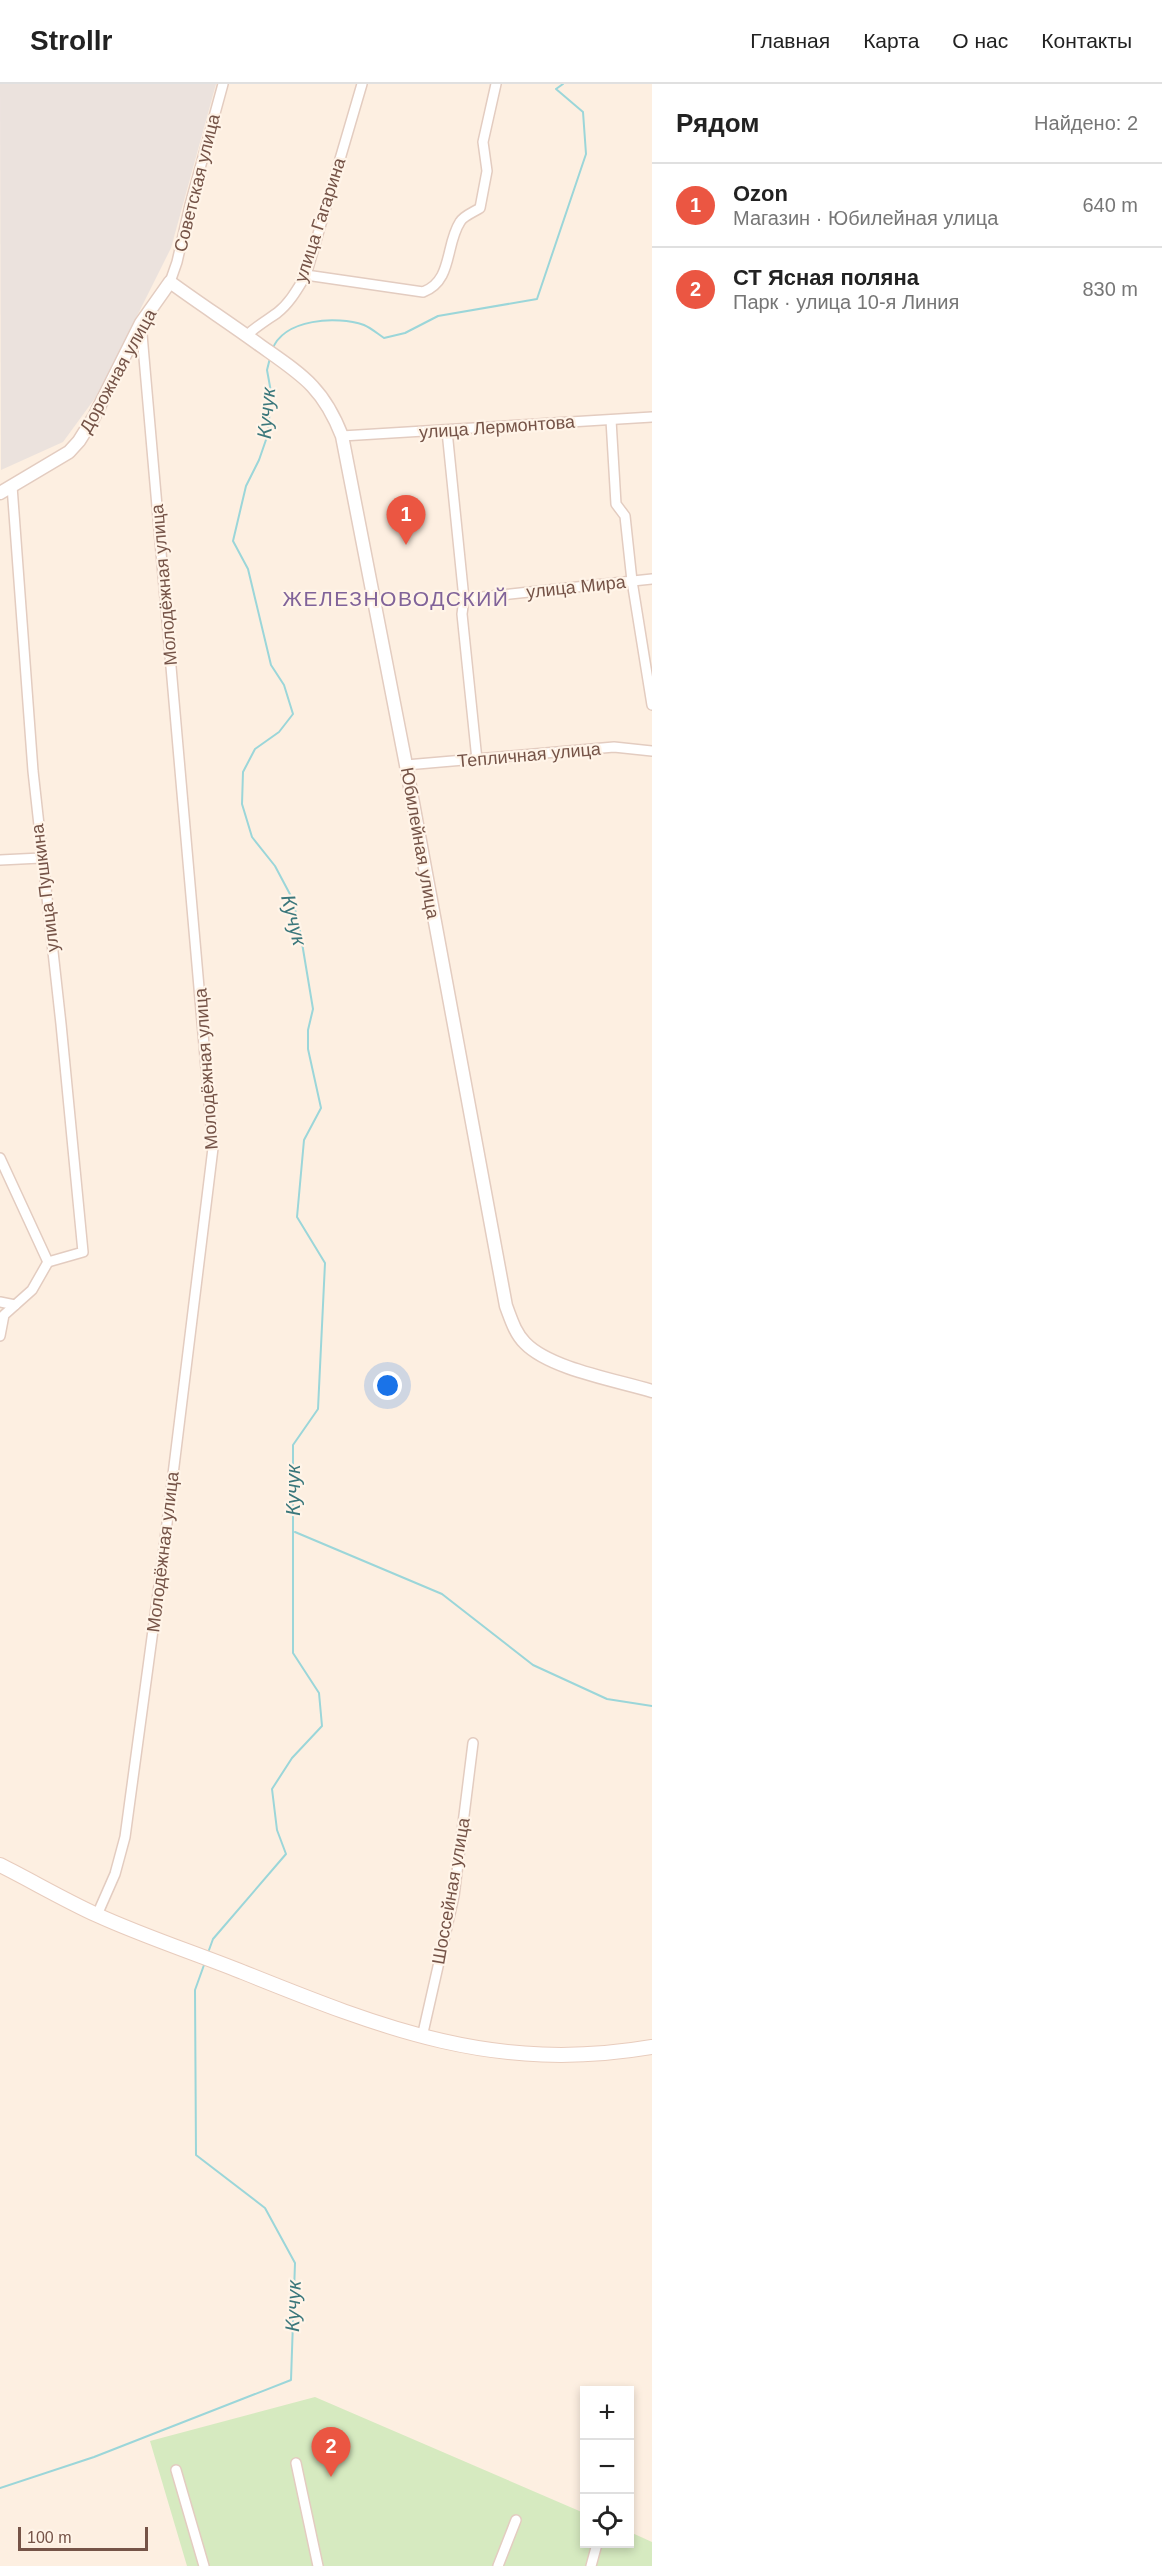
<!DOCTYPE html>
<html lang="ru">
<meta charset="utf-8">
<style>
:root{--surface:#fff;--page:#f2f2f2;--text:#222;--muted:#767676;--line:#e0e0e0;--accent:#eb5642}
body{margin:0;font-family:Arial,sans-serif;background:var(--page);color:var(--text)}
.controls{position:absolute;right:18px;bottom:18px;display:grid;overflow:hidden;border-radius:0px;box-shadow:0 3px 9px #0003}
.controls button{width:54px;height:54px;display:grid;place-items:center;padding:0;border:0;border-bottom:2px solid var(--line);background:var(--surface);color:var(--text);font:30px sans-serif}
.scale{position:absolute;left:18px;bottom:15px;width:130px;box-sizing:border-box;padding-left:6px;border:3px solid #755347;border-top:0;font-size:16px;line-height:21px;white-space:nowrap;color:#755347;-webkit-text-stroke:4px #fff4e8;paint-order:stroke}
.you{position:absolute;left:388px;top:1302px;width:21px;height:21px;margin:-15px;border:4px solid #fff;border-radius:50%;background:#1a73e8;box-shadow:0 0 0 9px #1a73e833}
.badge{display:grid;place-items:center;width:39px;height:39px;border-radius:50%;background:var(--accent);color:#fff;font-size:20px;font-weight:700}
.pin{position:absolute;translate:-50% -50px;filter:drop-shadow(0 2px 3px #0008)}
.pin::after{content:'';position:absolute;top:32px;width:21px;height:18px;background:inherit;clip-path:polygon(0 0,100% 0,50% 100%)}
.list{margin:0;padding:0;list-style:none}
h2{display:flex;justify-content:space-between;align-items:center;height:78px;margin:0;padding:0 24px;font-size:26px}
h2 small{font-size:20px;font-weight:400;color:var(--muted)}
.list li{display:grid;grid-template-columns:39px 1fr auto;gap:18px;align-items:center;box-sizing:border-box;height:84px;padding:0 24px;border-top:2px solid var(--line)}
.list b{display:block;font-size:22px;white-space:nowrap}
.list p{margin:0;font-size:20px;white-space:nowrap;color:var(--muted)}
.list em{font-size:20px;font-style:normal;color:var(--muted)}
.icon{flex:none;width:33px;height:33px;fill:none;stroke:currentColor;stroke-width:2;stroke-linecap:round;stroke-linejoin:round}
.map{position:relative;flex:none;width:652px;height:2482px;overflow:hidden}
header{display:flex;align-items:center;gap:36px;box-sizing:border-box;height:84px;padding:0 30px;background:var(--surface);border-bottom:2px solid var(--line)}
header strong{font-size:28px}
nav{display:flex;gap:33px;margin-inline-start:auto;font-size:21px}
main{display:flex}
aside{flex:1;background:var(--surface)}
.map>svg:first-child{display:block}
.industrial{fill:#ebe2dd}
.green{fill:#d6eac0}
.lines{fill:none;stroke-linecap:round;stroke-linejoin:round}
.stream{stroke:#9bd6d9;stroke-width:2}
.minor-casing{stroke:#e3ccc0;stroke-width:12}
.tertiary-casing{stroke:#e3ccc0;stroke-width:15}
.secondary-casing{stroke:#e8ccbd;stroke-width:16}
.minor{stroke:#fff;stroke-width:9}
.tertiary{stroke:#fff;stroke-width:12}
.secondary{stroke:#fff;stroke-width:14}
.labels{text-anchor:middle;stroke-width:4.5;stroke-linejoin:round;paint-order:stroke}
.street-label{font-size:18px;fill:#755347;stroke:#fff4e8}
.water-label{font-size:20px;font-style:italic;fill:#3b777b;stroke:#fff4e8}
.quarter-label{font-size:21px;letter-spacing:1.5px;fill:#806399;stroke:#fff4e8}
</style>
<header>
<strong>Strollr</strong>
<nav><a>Главная</a><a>Карта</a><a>О нас</a><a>Контакты</a></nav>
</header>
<main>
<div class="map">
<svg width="652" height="2482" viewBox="0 0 652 2482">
<rect width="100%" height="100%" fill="#fdefe1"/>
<polygon class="industrial" points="0,0 216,0 171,164 98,310 63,358 1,386"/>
<polygon class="green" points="315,2313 584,2429 584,2460 630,2460 630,2448 652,2458 652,2482 187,2482 150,2357"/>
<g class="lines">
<g class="stream">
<path d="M272,266C284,234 337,232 364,241C371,244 378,250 384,254L405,249L438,232L537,215L586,70L583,28L556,5L563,0"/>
<polyline points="295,1448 442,1510 533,1581 607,1615 652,1622"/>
<polyline points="209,1866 213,1855 286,1770 277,1746 272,1705 292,1674 322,1642 319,1609 293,1569 293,1361 318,1325 325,1179 297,1133 304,1056 321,1024 308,965 308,946 313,925 299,841 292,814 275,782 252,753 242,720 243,688 255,665 279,648 293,630 284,601 271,581 248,485 233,457 246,402 259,376 268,350 271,308 267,286 270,274"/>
<polyline points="0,2404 94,2373 291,2296 295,2179 265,2124 196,2071 195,1906 204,1881"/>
</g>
<defs>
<g id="minor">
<path d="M306,191L423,208C453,197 445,161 460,138C463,132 474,128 480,124L487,87L483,58L496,0"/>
<polyline points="170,198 177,178 190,121 223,0"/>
<path d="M247,251C257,242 267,236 277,229C290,219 298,204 306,191L362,0"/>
<polyline points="611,336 616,420 625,432 632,497 652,621"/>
<polyline points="447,347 464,515 462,530 477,676"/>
<polyline points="342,352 652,333"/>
<polyline points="12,402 33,687 61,940 83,1168 48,1178"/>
<polyline points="464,515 652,495"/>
<polyline points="406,681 614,663 652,667"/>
<polyline points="0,776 41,774"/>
<polyline points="0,1074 48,1178"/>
<polyline points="0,1218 15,1221"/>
<polyline points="0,1252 4,1231 32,1206 48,1178"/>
<polyline points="97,1831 115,1790 125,1753 163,1472 213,1064 141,239"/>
<polyline points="422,1953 454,1812 473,1659"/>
<polyline points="296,2379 318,2482"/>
<polyline points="176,2386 204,2482"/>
<polyline points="498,2482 516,2436"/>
<polyline points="591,2482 597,2460"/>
</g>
<path id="tertiary" d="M0,409L69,368L79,357L94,333L141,239L170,198C200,220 231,240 261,262C302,291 323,303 342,352L406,681L506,1222C511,1235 515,1249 525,1259C550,1285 616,1296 652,1307"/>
<path id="secondary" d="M0,1781C32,1797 64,1816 97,1831C143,1852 192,1868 240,1887C382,1944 495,1990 652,1963"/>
</defs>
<use href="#minor" class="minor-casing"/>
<use href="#tertiary" class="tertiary-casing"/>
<use href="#secondary" class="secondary-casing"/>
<use href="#minor" class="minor"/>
<use href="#tertiary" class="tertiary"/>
<use href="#secondary" class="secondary"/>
</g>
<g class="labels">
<g class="street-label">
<text transform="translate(197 99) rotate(-76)" y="6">Советская улица</text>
<text transform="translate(320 136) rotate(-72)" y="6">улица Гагарина</text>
<text transform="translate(118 287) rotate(-61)" y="6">Дорожная улица</text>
<text transform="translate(497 343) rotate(-4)" y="6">улица Лермонтова</text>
<text transform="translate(164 501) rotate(-95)" y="6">Молодёжная улица</text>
<text transform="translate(576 503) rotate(-6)" y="6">улица Мира</text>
<text transform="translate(529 671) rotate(-5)" y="6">Тепличная улица</text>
<text transform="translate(420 759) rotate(80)" y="6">Юбилейная улица</text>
<text transform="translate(45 804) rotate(-97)" y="6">улица Пушкина</text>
<text transform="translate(206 985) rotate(-94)" y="6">Молодёжная улица</text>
<text transform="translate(163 1468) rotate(-83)" y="6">Молодёжная улица</text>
<text transform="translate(451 1807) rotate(-80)" y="6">Шоссейная улица</text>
</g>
<g class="water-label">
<text transform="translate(266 329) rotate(-85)" y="7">Кучук</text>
<text transform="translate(294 836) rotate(76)" y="7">Кучук</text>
<text transform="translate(293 1406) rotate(-90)" y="7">Кучук</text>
<text transform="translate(293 2222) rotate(-88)" y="7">Кучук</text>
</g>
<g class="quarter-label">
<text x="396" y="522">ЖЕЛЕЗНОВОДСКИЙ</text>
</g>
</g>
</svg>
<div class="controls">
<button>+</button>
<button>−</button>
<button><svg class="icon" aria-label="locate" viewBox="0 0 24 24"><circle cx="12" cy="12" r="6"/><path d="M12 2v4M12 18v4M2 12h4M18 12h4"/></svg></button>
</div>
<div class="scale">100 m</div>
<div class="you"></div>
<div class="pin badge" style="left:406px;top:461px">1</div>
<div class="pin badge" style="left:331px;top:2393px">2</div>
</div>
<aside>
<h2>Рядом<small>Найдено: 2</small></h2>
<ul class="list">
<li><span class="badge">1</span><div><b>Ozon</b><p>Магазин · Юбилейная улица</p></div><em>640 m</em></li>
<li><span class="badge">2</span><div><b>СТ Ясная поляна</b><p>Парк · улица 10-я Линия</p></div><em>830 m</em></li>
</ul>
</aside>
</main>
